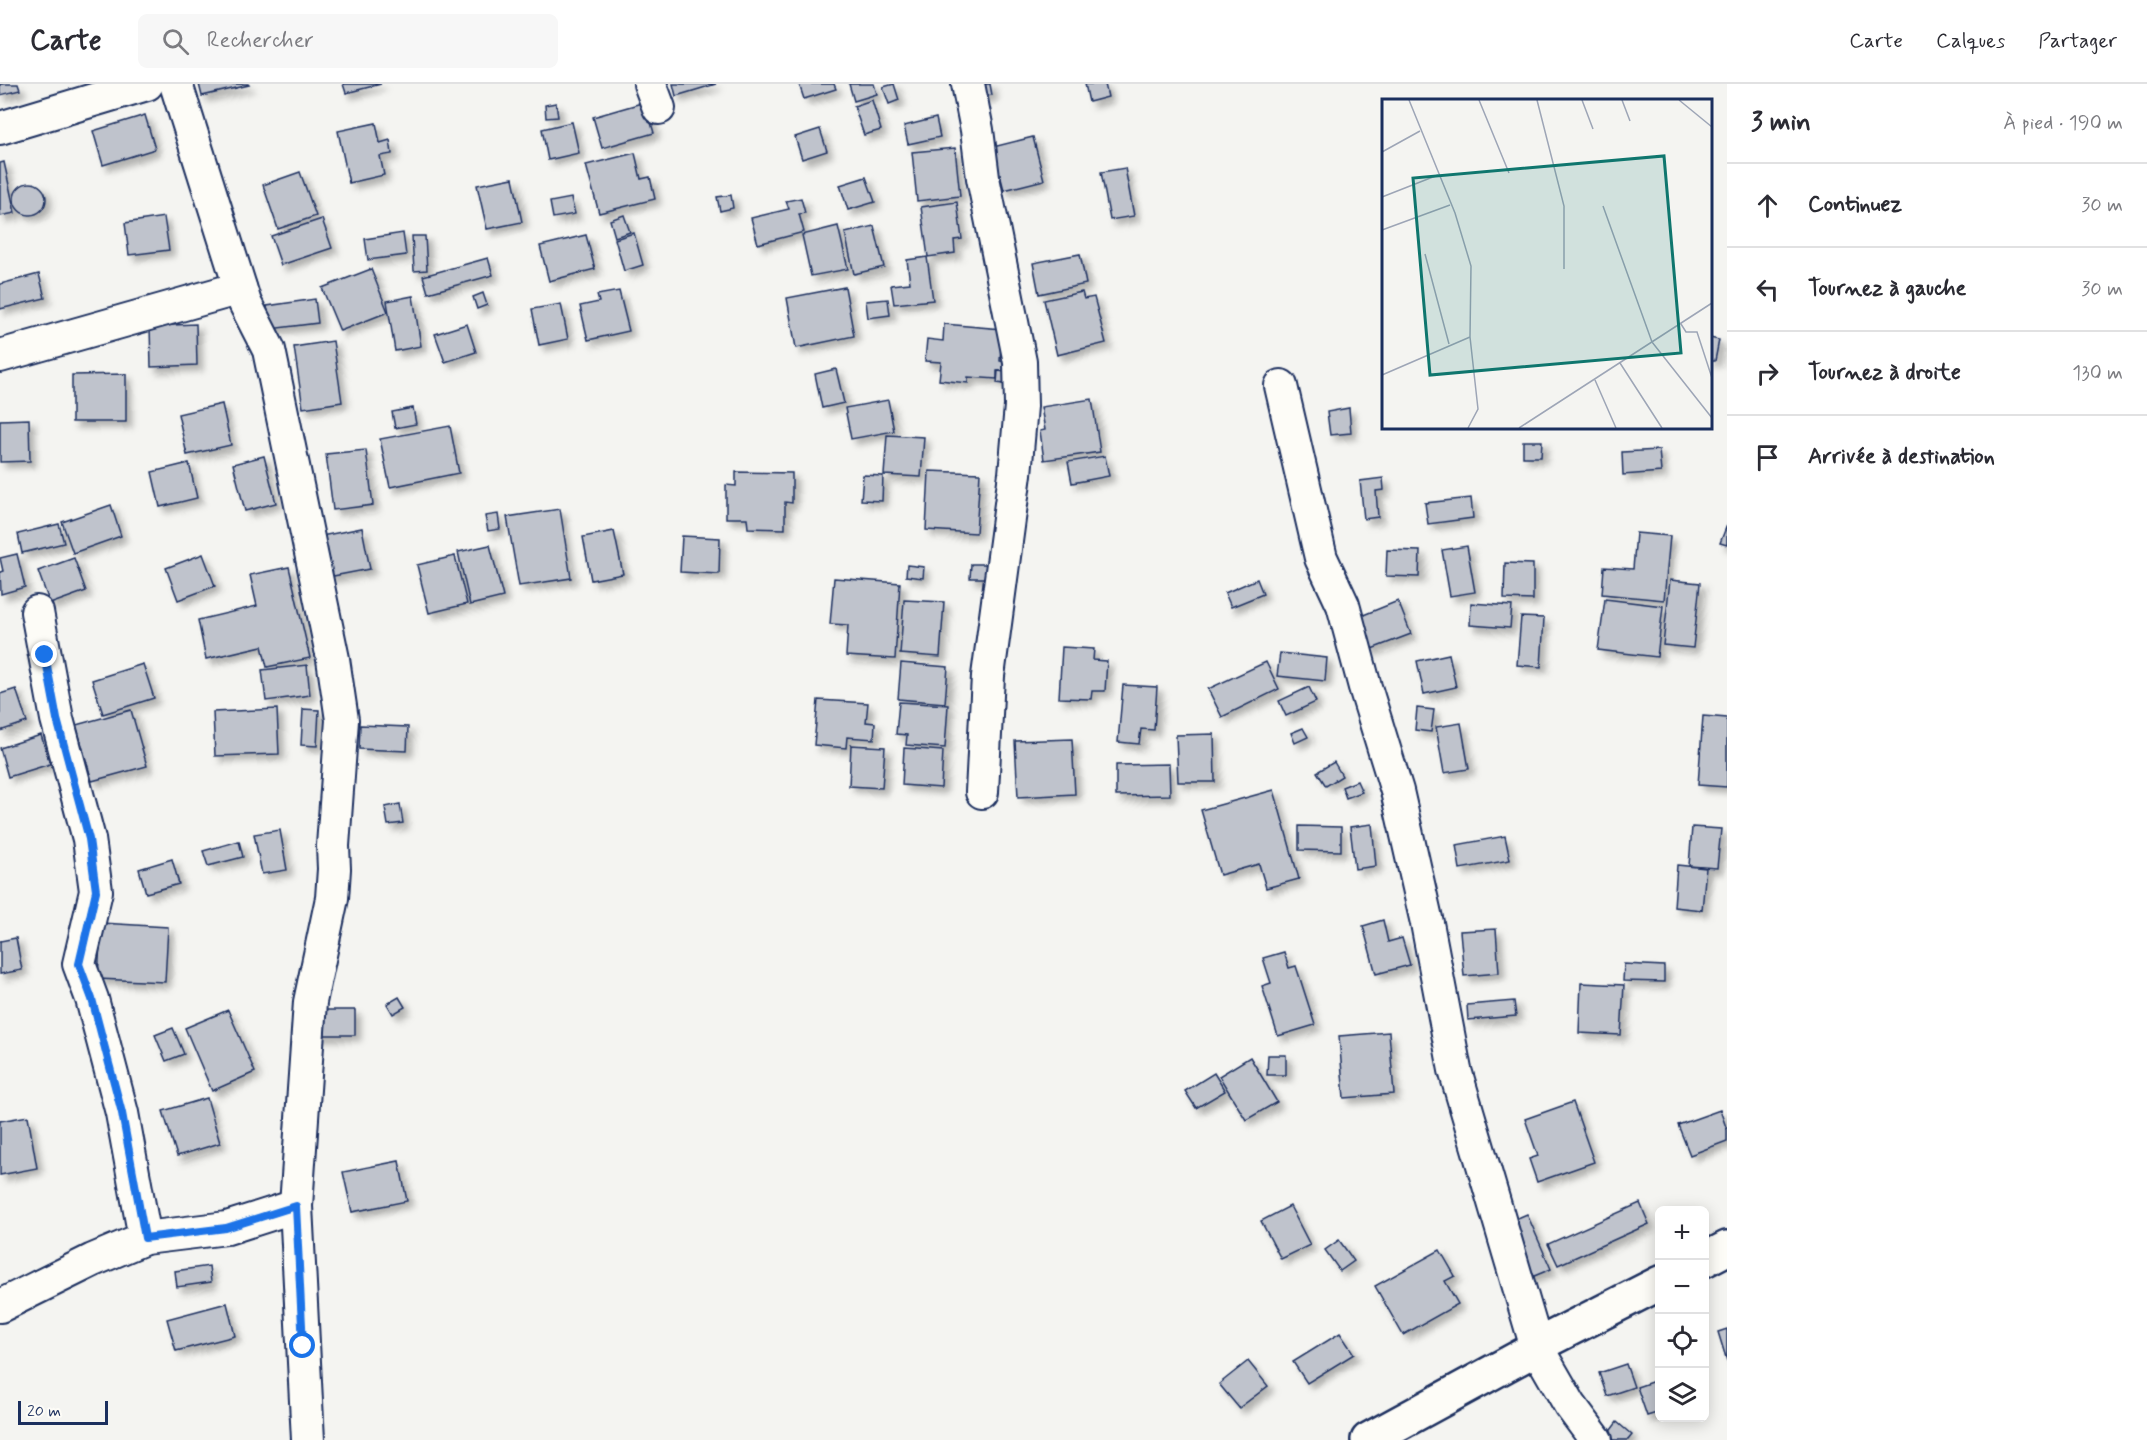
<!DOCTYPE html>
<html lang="fr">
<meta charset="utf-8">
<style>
:root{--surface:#fff;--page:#f7f7f7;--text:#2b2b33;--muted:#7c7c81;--line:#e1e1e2}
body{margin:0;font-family:Mynerve,sans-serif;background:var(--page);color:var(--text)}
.controls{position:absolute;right:18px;bottom:18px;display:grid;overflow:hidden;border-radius:9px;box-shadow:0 3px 15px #0003}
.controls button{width:54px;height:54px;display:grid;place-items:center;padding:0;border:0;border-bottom:2px solid var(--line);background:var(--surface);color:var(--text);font:30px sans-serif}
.scale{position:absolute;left:18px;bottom:15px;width:90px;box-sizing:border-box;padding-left:6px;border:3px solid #1b2f5e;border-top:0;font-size:16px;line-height:21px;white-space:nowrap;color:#1b2f5e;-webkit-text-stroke:4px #fdfcf7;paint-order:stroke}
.stop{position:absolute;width:18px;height:18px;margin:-14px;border:4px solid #1a73e8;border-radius:50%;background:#fff}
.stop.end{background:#1a73e8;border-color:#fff;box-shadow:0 2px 6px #0008}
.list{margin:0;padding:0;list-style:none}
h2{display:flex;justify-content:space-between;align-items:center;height:78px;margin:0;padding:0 24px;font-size:26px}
h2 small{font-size:20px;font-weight:400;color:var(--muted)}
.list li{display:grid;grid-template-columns:39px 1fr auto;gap:18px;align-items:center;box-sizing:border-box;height:84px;padding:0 24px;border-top:2px solid var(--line)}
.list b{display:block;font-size:22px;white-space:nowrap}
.list em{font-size:20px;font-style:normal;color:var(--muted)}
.icon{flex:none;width:33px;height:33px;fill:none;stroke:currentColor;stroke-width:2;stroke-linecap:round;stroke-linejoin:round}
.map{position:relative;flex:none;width:1727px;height:1356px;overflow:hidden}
header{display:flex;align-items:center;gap:36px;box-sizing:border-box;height:84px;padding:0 30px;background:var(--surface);border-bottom:2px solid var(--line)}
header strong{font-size:28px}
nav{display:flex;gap:33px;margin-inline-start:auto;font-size:21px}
.search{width:420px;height:54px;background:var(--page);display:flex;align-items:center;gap:15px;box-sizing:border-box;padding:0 21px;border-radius:9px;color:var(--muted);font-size:22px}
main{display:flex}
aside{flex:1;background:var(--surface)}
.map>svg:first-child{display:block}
.building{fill:#bfc3cc;stroke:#1b2f5e;stroke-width:1.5;filter:url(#shadow)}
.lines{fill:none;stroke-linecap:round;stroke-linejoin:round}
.street-casing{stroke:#1b2f5e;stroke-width:36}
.highway-casing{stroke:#1b2f5e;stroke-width:38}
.street{stroke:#fdfcf7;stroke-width:32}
.highway{stroke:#fdfcf7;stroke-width:33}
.route{stroke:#1a73e8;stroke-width:8}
.inset-road{fill:none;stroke:#9da5b6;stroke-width:1.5}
.view{fill:#0f766e;fill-opacity:0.15;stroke:#0f766e;stroke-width:3}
.inset-edge{fill:none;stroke:#1b2f5e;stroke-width:3}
</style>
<header>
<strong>Carte</strong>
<div class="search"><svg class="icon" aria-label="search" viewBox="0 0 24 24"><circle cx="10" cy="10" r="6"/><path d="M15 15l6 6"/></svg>Rechercher</div>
<nav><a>Carte</a><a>Calques</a><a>Partager</a></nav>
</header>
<main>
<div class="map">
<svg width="1727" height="1356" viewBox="0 0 1727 1356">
<defs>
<filter id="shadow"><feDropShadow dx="5.5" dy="5.5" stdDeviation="3" flood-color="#0004"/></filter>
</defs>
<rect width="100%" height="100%" fill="#f4f4f1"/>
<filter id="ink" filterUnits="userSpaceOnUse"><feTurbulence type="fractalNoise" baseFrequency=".0167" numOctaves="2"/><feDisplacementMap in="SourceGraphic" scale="12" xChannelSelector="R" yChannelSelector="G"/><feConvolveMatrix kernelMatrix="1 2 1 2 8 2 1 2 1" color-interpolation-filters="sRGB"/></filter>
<g filter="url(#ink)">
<g class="building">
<polygon points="0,0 18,0 20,6 0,11"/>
<polygon points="199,0 248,0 249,1 202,12"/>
<polygon points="343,0 381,0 346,9"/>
<polygon points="673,0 716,0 676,12"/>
<polygon points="799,0 834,0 836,5 804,15"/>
<polygon points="849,0 874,0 877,10 854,17"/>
<polygon points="894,0 899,16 889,20 883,3"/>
<polygon points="975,0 990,0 992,11 978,14"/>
<polygon points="1085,0 1105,0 1108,13 1089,18"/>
<polygon points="872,16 881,46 864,51 854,22"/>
<polygon points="645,18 654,49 602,64 593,33"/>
<polygon points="556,19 558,33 546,34 545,21"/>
<polygon points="145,31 155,65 103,81 93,47"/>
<polygon points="936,34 940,53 908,60 904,42"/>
<polygon points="572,38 579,69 548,76 542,45"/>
<polygon points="376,39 380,59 390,56 392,70 380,72 384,91 349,99 338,47"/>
<polygon points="820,45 827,67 802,75 795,53"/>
<polygon points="1033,53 1044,96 1004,106 993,63"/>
<polygon points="955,64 960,112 917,117 912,68"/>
<polygon points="635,69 641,95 650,93 655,115 599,129 586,81"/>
<polygon points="4,78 15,129 0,132 0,79"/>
<polygon points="1125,84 1134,132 1110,136 1101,88"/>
<polygon points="300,88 316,132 278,145 263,101"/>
<polygon points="866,93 875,118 848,126 840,101"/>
<polygon points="513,94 522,138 487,145 477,101"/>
<circle cx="30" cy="115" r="16"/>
<polygon points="731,111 733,124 720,127 717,113"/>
<polygon points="571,114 575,130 553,134 550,118"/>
<polygon points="801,114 805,129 799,130 804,148 758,160 751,134 789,125 786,117"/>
<polygon points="957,118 962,155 954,156 955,169 928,173 921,123"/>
<polygon points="624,131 630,148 615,153 610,136"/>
<polygon points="164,133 169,166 129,171 125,139"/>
<polygon points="322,135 332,164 281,181 271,152"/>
<polygon points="838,142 848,185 811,192 802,151"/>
<polygon points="874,142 884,183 854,190 845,149"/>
<polygon points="403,149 406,171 368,176 365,155"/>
<polygon points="634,149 643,181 624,187 615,155"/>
<polygon points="586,151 595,185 549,197 540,162"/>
<polygon points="412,152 425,152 427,186 414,187"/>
<polygon points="1080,170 1086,200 1039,210 1033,179"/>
<polygon points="927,173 933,216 894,220 891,201 910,199 907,176"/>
<polygon points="488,174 493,191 428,209 423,192"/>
<polygon points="371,185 388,228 340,247 322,204"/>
<polygon points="39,190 45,214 0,225 0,200"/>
<polygon points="845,203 854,252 796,264 787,214"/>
<polygon points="619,207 629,247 588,256 580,222 599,218 597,211"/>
<polygon points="1082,208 1084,215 1094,213 1106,259 1057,271 1044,216"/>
<polygon points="483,209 487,221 477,225 473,213"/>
<polygon points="413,212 421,262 395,267 387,217"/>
<polygon points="315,215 318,239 270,245 267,222"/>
<polygon points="888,215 890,231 868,234 866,217"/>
<polygon points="561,220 568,255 539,261 532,225"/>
<polygon points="196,240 197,281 151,283 150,242"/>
<polygon points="467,240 476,268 445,278 435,250"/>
<polygon points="944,240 1002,245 1000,277 1004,278 1003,287 997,287 997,295 968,293 968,299 939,296 941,278 925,277 927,255 943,257"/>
<polygon points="1710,254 1719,256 1715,277 1710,277"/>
<polygon points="333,257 342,318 303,324 294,263"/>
<polygon points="836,285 844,319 822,324 815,290"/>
<polygon points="998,287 1013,289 1012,301 997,299"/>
<polygon points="126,290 126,338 72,338 72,291"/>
<polygon points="1092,315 1100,368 1044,376 1040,347 1045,346 1041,323"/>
<polygon points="888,316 894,347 851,355 845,324"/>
<polygon points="222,320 231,361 187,371 178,330"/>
<polygon points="413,324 416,340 395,344 392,328"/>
<polygon points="1349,324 1351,349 1330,351 1327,328"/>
<polygon points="29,335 30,377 0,378 0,336"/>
<polygon points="450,342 459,389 390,403 380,355"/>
<polygon points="887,351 924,353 921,393 884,391"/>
<polygon points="1523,357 1542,357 1541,373 1523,373"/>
<polygon points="366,366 373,421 333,426 326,370"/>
<polygon points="1659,366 1661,388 1623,391 1622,368"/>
<polygon points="264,372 276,419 245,427 233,380"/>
<polygon points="1105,372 1109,392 1072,399 1068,378"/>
<polygon points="189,379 197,414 160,423 152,388"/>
<polygon points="929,387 980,389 976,449 926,446"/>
<polygon points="736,388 792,389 792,419 785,418 785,445 748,444 747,434 726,434 726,401 736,402"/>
<polygon points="863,391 883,392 882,417 861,416"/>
<polygon points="1383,394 1384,406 1376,407 1378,433 1364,435 1360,397"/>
<polygon points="1471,414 1473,434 1428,440 1425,419"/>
<polygon points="111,421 121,452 73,469 62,438"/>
<polygon points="560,425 571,494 519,502 507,433"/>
<polygon points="498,430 500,445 488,447 485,432"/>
<polygon points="59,440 64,459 22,469 18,450"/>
<polygon points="1727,441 1727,461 1720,459"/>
<polygon points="362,444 370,485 328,493 321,452"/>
<polygon points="614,447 623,490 591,496 583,453"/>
<polygon points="1636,449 1670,452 1664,516 1602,510 1604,483 1633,485"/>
<polygon points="682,452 720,454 719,490 680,488"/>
<polygon points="490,461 503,513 470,521 458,468"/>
<polygon points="1467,462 1475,508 1450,512 1442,466"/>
<polygon points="1387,466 1420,467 1419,493 1386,492"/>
<polygon points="17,470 25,503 1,510 0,488 3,487 0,474"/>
<polygon points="203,470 215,502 178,516 166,484"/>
<polygon points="455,472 467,520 429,529 417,481"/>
<polygon points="74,474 86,507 50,520 38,487"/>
<polygon points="1505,479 1533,480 1533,516 1504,515"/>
<polygon points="971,480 987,480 986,494 970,494"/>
<polygon points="907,481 924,483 923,494 906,492"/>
<polygon points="289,483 310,574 267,583 262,562 206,575 198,536 257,522 250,491"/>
<polygon points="834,494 900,499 895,575 846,572 848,541 830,540"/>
<polygon points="1257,495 1263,510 1231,523 1225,509"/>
<polygon points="1670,496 1700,499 1693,564 1663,561"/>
<polygon points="1605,515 1663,522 1657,573 1598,566"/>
<polygon points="904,516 944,518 940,573 900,570"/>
<polygon points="1398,517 1411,550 1369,566 1356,534"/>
<polygon points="1471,519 1512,522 1510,544 1470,541"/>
<polygon points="1521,533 1544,534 1541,583 1517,581"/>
<polygon points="1062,563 1094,565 1093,576 1107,577 1105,607 1092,607 1091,615 1059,614"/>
<polygon points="1280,569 1327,574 1325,597 1277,592"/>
<polygon points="1449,570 1456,603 1424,610 1417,577"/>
<polygon points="1266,578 1279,605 1222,633 1208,605"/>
<polygon points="901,579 948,583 945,619 898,615"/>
<polygon points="143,580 154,614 103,630 92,596"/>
<polygon points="307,581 310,611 266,617 262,586"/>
<polygon points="1123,601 1157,603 1154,646 1141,645 1139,660 1118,658"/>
<polygon points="1309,603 1316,618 1286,632 1279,617"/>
<polygon points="16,605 27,638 0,647 0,610"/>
<polygon points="818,616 868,619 866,638 875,639 874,655 847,653 846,664 814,661"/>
<polygon points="899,618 948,621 945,664 906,661 907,651 896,650"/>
<polygon points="1417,624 1434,626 1431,648 1415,646"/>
<polygon points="277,625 279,670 215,672 213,628"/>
<polygon points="303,625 319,626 317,662 301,661"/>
<polygon points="131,626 147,682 92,697 76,641"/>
<polygon points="1703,632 1727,634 1727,703 1698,701"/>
<polygon points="1461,639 1469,685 1444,689 1436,643"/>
<polygon points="360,641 408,643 407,667 359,665"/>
<polygon points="1303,644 1308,653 1295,659 1291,649"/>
<polygon points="1214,650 1215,698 1178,698 1176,651"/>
<polygon points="41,651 50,680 8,693 0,664"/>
<polygon points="1072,655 1075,710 1018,713 1015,657"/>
<polygon points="851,661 885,663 882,704 849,702"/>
<polygon points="904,664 943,667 941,704 902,701"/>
<polygon points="1334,678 1342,692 1326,702 1317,688"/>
<polygon points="1169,680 1170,711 1116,712 1116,681"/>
<polygon points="1357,697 1362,708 1346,714 1342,703"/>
<polygon points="1274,706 1299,795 1266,804 1259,780 1220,791 1201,726"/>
<polygon points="400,720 403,739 388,741 385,723"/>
<polygon points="1372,740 1376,782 1355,785 1350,743"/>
<polygon points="1299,742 1341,743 1341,767 1299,766"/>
<polygon points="1692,743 1721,745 1717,784 1689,782"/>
<polygon points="280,746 287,786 262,790 254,750"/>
<polygon points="1505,752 1510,776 1460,785 1456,761"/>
<polygon points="239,757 243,773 208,782 203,767"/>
<polygon points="172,775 179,800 146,809 139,785"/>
<polygon points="1677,781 1706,784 1702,826 1674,823"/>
<polygon points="1383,836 1388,858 1402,854 1410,881 1376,890 1363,842"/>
<polygon points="101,839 168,843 165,898 98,895"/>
<polygon points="1496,845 1499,889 1464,892 1460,847"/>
<polygon points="16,854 22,886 0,890 0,857"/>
<polygon points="1284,868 1289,884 1296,882 1315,941 1278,952 1262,902 1271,899 1263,874"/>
<polygon points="1624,880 1664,882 1664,898 1623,897"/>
<polygon points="1581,899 1624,901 1621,951 1579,949"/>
<polygon points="399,913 405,923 393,930 387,920"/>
<polygon points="1514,917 1516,932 1468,936 1467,921"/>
<polygon points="228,926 255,988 212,1007 185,944"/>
<rect x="314" y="926" width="41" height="25"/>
<polygon points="173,944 184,970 166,977 155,951"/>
<polygon points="1389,948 1394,1010 1344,1014 1339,952"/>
<polygon points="1268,971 1286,971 1286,991 1267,991"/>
<polygon points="1250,973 1277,1018 1246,1036 1219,992"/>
<polygon points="1214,989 1225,1007 1196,1024 1185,1007"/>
<polygon points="207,1014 220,1059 177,1072 163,1027"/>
<polygon points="1573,1018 1594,1078 1537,1098 1529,1075 1538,1072 1525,1035"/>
<polygon points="1720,1026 1727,1046 1727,1057 1690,1071 1678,1041"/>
<polygon points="28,1032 37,1084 0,1091 0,1037"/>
<polygon points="399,1077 407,1117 352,1128 343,1088"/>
<polygon points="1640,1119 1649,1140 1558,1181 1548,1160"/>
<polygon points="1290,1122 1310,1161 1281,1175 1261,1137"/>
<polygon points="1527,1130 1551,1185 1527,1195 1504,1140"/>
<polygon points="1339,1156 1354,1177 1340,1187 1325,1166"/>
<polygon points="1440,1166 1455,1192 1445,1197 1458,1220 1403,1251 1375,1202"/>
<polygon points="209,1182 211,1198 177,1203 175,1187"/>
<polygon points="227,1219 235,1252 176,1267 167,1235"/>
<polygon points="1727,1245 1727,1277 1718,1248"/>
<polygon points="1340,1249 1354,1270 1307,1299 1293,1278"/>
<polygon points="1248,1277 1268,1302 1239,1324 1219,1300"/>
<polygon points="1626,1280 1634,1303 1607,1312 1599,1289"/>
<polygon points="1660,1295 1660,1328 1647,1332 1637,1303"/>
<polygon points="1617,1338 1632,1351 1628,1356 1614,1356 1608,1350"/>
</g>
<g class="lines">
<defs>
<g id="street">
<polyline points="176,0 245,219 269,266 333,575 342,636 333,762 334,785 332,814 310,918 296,1122 308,1356"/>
<polyline points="650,0 659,24"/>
<polyline points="968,0 977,46 983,94 1020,278 1021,322 1015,390 988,592 982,708"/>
<polyline points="0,44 147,0"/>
<polyline points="0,272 240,204"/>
<polyline points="1281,302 1321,474 1343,521 1365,603 1397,707 1427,839 1455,986 1537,1264"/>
<polyline points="37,528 57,635 89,755 96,807 79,880 92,915 122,1029 145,1154"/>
<polyline points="0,1222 93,1176 145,1154 227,1144 296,1122"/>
<polyline points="1536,1262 1570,1321 1596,1356"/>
</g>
<g id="highway">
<polyline points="1704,1176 1727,1164"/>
<polyline points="1368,1356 1537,1264 1536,1262 1660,1199"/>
</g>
</defs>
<use href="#street" class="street-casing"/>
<use href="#highway" class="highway-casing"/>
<use href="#street" class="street"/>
<use href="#highway" class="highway"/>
</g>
</g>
<g class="lines" filter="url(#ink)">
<polyline class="route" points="45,571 57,635 89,755 96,807 79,880 92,915 122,1029 145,1154 226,1144 296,1122 303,1262"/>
</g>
<g transform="translate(1382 15)">
<rect width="330" height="330" fill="#f4f4f1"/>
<path class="inset-road" d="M27,1L73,114L89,167L88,238L96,310L86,329M97,1L127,74M155,1L182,107V170M200,1L211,30M240,1L248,22M297,1L330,28M0,53L38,32M0,98L56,76M221,107L270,243M0,131L68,106M43,155L67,245M299,225L304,233H315L330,279M270,243L330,319M238,264L280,329M0,276L88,238M213,281L234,329M137,329L330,204"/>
<path class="view" d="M282,57L299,254L48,276L31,79Z"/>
<rect width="330" height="330" class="inset-edge"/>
</g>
</svg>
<div class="controls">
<button>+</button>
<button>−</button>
<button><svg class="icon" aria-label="locate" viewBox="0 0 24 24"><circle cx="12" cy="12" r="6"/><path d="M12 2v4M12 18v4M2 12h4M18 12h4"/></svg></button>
<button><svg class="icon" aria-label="layers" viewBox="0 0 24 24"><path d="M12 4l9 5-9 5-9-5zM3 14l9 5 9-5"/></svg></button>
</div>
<div class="scale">20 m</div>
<div class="stop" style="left:303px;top:1262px"></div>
<div class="stop end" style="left:45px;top:571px"></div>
</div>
<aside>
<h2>3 min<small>À pied · 190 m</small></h2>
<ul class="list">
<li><svg class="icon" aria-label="ahead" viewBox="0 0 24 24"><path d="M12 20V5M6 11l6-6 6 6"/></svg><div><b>Continuez</b></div><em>30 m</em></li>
<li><svg class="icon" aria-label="left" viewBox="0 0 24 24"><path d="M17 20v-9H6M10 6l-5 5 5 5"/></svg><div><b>Tournez à gauche</b></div><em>30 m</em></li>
<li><svg class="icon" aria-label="right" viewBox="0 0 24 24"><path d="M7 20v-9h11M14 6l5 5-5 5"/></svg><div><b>Tournez à droite</b></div><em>130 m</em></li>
<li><svg class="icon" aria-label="arrive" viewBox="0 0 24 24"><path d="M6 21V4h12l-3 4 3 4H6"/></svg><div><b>Arrivée à destination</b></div></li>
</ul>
</aside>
</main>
